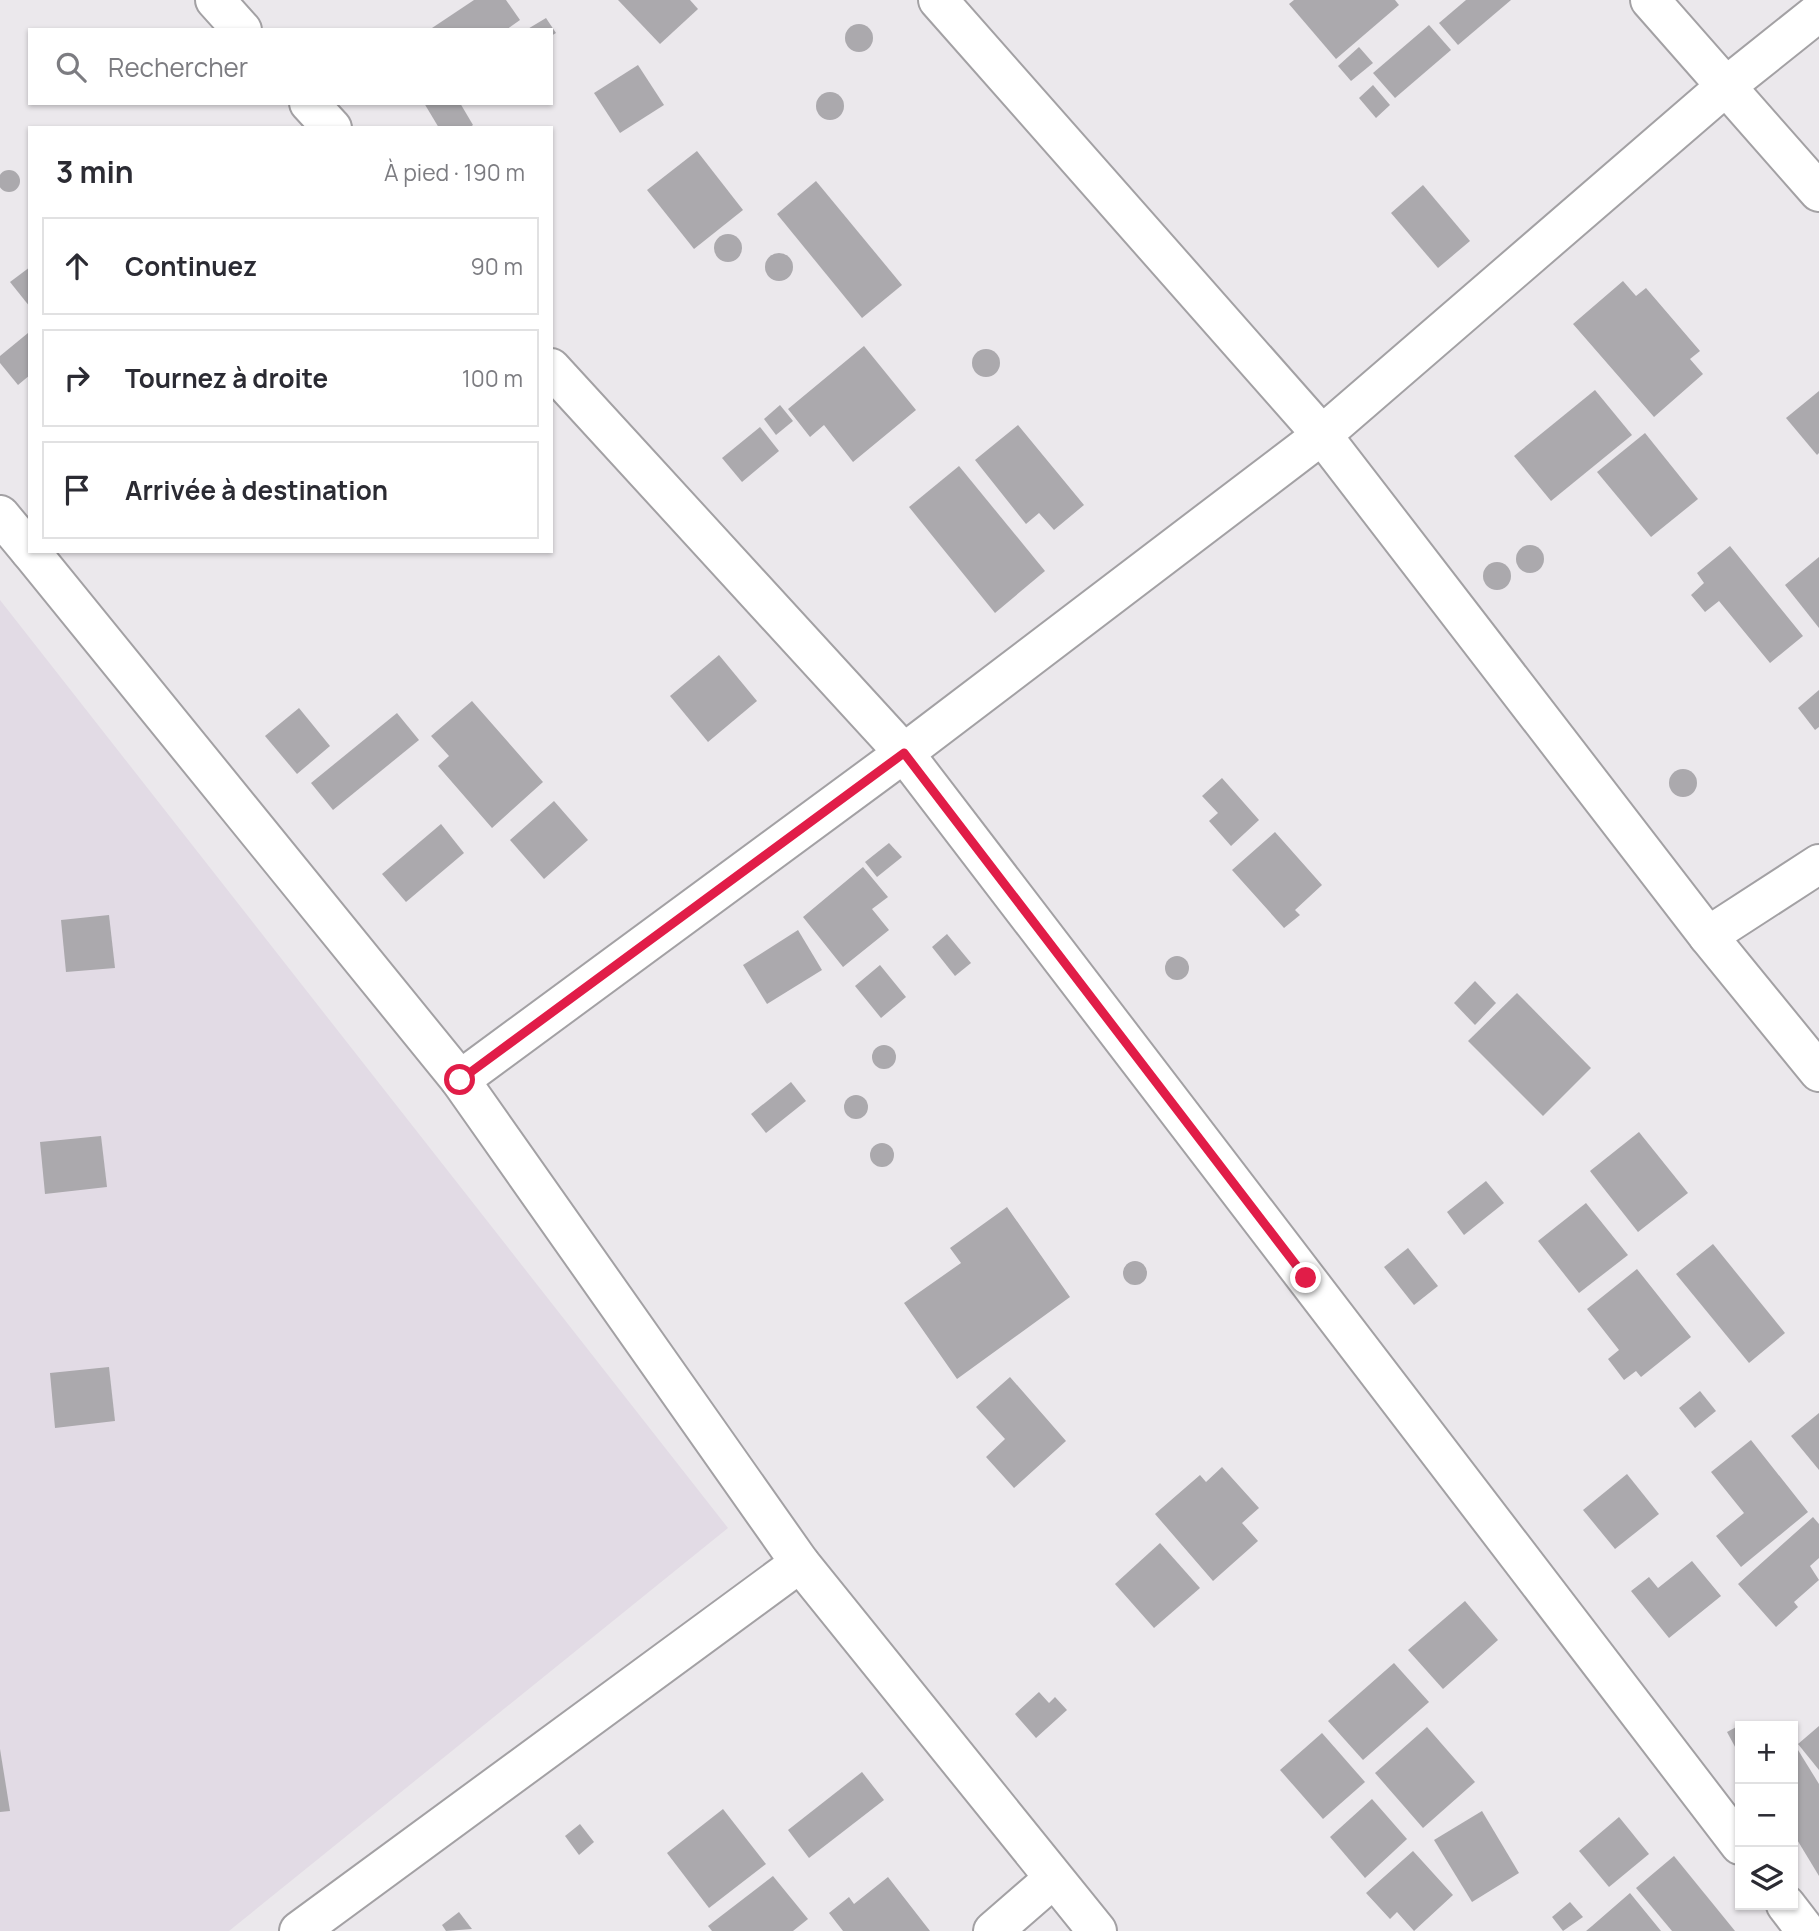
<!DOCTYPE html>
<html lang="fr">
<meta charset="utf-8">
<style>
:root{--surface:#fff;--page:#f7f7f7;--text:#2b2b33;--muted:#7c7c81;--line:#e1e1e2}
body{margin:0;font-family:Manrope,sans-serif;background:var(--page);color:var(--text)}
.controls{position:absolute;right:21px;bottom:21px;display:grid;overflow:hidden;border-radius:0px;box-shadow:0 2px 5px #0004}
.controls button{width:63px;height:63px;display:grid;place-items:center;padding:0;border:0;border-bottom:2px solid var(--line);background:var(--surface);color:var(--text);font:35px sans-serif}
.stop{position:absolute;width:21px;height:21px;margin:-16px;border:5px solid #e11d48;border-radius:50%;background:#fff}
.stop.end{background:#e11d48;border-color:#fff;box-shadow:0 2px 7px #0008}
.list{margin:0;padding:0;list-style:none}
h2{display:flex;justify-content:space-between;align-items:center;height:91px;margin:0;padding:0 28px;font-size:30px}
h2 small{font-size:23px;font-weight:400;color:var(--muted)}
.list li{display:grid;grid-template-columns:46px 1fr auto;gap:21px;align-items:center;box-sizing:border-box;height:98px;margin:0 14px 14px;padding:0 14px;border:2px solid var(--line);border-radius:0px}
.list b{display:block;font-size:26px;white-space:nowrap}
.list em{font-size:23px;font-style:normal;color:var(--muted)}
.icon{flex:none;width:38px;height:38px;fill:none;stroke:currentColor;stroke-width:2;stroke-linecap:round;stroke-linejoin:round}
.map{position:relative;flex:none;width:1819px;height:1931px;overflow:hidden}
.search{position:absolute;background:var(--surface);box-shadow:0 2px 5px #0004;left:28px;top:28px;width:525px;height:77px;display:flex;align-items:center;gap:18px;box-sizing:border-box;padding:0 24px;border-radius:0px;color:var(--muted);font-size:26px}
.panel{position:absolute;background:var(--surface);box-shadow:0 2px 5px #0004;left:28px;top:126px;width:525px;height:427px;border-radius:0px}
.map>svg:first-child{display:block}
.built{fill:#e2dbe5}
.building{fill:#aba9ad}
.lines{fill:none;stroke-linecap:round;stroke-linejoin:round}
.minor-casing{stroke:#a3a1a4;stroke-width:42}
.minor{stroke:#fff;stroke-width:38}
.route{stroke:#e11d48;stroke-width:9}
</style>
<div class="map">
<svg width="1819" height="1931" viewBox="0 0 1819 1931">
<rect width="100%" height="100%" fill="#ebe8ec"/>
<polygon class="built" points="0,600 728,1528 229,1931 0,1931"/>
<g class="building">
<polygon points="474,0 506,0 520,20 506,30 429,30"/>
<polygon points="618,0 690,0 698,9 660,44"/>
<polygon points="1294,0 1395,0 1399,5 1336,59 1289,4"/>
<polygon points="1466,0 1511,0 1458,45 1439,23"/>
<polygon points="546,18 556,33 551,36 551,30 526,30"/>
<circle cx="859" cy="38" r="14"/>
<polygon points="1429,25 1451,50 1395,98 1373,73"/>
<polygon points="1359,47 1373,63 1351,81 1338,66"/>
<polygon points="638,65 664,105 620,133 594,93"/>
<polygon points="1373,85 1390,105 1376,118 1359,98"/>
<circle cx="830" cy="106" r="14"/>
<polygon points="424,103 460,103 473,125 469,128 439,128"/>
<polygon points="697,151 743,210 694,249 647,190"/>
<circle cx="9" cy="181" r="11"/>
<polygon points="816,181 902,285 862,318 777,214"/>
<polygon points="1423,185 1470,241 1438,268 1391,213"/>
<circle cx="728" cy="248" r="14"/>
<circle cx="779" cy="267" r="14"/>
<polygon points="30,267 30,307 10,282"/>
<polygon points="1623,281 1636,296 1646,288 1700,351 1690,359 1703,374 1654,417 1573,324"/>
<polygon points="28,333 30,375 18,385 0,363 0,356"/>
<polygon points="864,346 916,410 853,462 824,425 810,437 788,409"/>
<circle cx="986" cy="363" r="14"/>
<polygon points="1595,390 1632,435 1551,501 1514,456"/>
<polygon points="1819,391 1819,453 1817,455 1786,418"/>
<polygon points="780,405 793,421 776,435 764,419"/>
<polygon points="1018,425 1084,505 1054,530 1039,513 1026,524 975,460"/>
<polygon points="760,427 779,451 742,482 722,458"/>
<polygon points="1645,433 1698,499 1651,537 1597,472"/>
<polygon points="959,466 1045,571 995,613 909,507"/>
<circle cx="1530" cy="559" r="14"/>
<polygon points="1730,546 1803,636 1770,663 1719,601 1705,612 1691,595 1704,583 1697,573"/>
<polygon points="1819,557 1819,628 1785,585"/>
<circle cx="1497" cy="576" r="14"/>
<polygon points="719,655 757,701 708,742 670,696"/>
<polygon points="1819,690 1819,727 1815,730 1798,708"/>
<polygon points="472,701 543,782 492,828 438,766 449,756 431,736"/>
<polygon points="299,708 330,746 297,774 265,736"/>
<polygon points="397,713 419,740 333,810 311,783"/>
<circle cx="1683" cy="783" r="14"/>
<polygon points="1222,778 1259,820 1231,846 1209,821 1218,813 1202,796"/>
<polygon points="554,801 588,840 544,879 510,840"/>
<polygon points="441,824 464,853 406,902 382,874"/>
<polygon points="1275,832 1322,885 1295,910 1300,915 1284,928 1232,870"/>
<polygon points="889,843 902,857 877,877 865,862"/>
<polygon points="863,867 888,897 872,909 889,930 843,967 803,917"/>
<polygon points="109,915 115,968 66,972 61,920"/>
<polygon points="798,930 822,970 767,1004 743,965"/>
<polygon points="947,934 971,963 955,976 932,947"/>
<circle cx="1177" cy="968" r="12"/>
<polygon points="880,965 906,997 881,1018 855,986"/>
<polygon points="1475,981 1496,1003 1475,1025 1454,1003"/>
<polygon points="1517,993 1591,1068 1543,1116 1468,1041"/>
<circle cx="884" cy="1057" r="12"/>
<polygon points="791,1082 806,1101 766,1133 751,1114"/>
<circle cx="856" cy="1107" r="12"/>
<polygon points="1639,1132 1688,1193 1638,1232 1590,1171"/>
<polygon points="101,1136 107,1187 45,1194 40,1142"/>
<circle cx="882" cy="1155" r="12"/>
<polygon points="1486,1181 1504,1203 1464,1235 1447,1212"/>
<polygon points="1586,1203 1628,1255 1579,1293 1538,1241"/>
<polygon points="1007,1207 1070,1297 957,1379 904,1303 961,1263 950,1248"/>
<polygon points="1713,1244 1785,1333 1749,1363 1676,1274"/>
<polygon points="1408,1248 1438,1286 1414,1305 1384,1267"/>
<circle cx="1135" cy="1273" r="12"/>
<polygon points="1637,1269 1691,1337 1641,1377 1636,1371 1624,1380 1608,1359 1619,1350 1587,1309"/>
<polygon points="109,1367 115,1421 55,1428 50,1373"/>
<polygon points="1010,1377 1066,1441 1014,1488 986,1457 1005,1439 976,1407"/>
<polygon points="1700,1391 1716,1411 1695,1428 1679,1408"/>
<polygon points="1819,1413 1819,1470 1791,1436"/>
<polygon points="1751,1440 1808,1512 1741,1567 1716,1536 1744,1513 1711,1472"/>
<polygon points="1222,1467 1259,1508 1242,1523 1258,1541 1213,1581 1155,1514 1200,1475 1206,1482"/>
<polygon points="1627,1474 1659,1514 1615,1549 1583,1510"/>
<polygon points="1813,1517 1819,1524 1819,1558 1810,1566 1819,1580 1794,1602 1798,1607 1776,1627 1738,1584"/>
<polygon points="1160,1543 1200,1588 1154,1628 1115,1584"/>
<polygon points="1692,1561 1721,1596 1669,1638 1631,1591 1649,1577 1658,1588"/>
<polygon points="1465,1601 1498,1640 1443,1689 1408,1650"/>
<polygon points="1394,1663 1429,1702 1363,1760 1328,1721"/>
<polygon points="1039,1692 1049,1703 1055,1697 1067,1710 1036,1738 1015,1714"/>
<polygon points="1740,1725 1740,1756 1727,1732"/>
<polygon points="1819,1726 1819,1770 1798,1744"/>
<polygon points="1427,1727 1475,1782 1423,1828 1375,1773"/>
<polygon points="1322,1733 1365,1782 1323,1819 1280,1770"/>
<polygon points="0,1749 10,1811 0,1812"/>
<polygon points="1798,1750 1819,1784 1819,1876 1793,1833 1793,1753"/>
<polygon points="862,1772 884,1800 809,1858 788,1830"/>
<polygon points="1372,1799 1407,1839 1365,1878 1330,1837"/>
<polygon points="723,1809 766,1864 709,1908 667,1853"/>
<polygon points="1482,1811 1519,1873 1472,1902 1434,1840"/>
<polygon points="1619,1817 1649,1854 1609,1887 1579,1851"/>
<polygon points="580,1824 594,1842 579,1855 565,1836"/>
<polygon points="1413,1851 1453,1895 1414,1931 1397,1912 1390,1919 1366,1893"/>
<polygon points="1674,1856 1735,1931 1672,1931 1636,1888"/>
<polygon points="773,1876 808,1919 793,1931 712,1931 708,1926"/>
<polygon points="888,1877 930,1931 843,1931 829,1913 849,1897 854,1904"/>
<polygon points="1630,1893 1661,1931 1586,1931 1592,1926"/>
<polygon points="1570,1902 1583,1917 1563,1931 1552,1917"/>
<polygon points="459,1912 472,1929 446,1931 442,1925"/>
</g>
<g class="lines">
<defs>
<g id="minor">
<polyline points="215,0 242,30"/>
<polyline points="938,0 1322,435 1708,936 1819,1072"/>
<polyline points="1650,0 1819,192"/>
<polyline points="309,103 332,128"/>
<polyline points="551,368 904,753 1740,1845"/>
<polyline points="0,515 30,551"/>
<polyline points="30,551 460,1080 800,1563 1097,1931"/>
<polyline points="1708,936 1819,864"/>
<polyline points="460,1080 904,753 1322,435 1725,87 1819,12"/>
<polyline points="1786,1905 1806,1931"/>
<polyline points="299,1931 800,1563"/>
<polyline points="993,1931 1053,1879"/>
</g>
</defs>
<use href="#minor" class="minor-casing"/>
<use href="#minor" class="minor"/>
</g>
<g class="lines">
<polyline class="route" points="460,1080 904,753 1306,1278"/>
</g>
</svg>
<div class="controls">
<button>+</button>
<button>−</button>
<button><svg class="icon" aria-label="layers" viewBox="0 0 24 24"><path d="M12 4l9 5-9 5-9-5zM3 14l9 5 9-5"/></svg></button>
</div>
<div class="stop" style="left:460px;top:1080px"></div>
<div class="stop end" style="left:1306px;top:1278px"></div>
<div class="search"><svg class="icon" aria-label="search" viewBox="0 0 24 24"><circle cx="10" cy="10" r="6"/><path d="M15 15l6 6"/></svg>Rechercher</div>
<section class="panel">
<h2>3 min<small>À pied · 190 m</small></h2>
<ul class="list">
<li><svg class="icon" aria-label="ahead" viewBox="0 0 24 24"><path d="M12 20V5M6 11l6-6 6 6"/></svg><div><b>Continuez</b></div><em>90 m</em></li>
<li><svg class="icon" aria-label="right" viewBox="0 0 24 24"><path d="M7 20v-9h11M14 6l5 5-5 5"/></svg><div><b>Tournez à droite</b></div><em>100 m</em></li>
<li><svg class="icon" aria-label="arrive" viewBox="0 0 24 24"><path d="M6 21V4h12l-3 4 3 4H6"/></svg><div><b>Arrivée à destination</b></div></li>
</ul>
</section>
</div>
